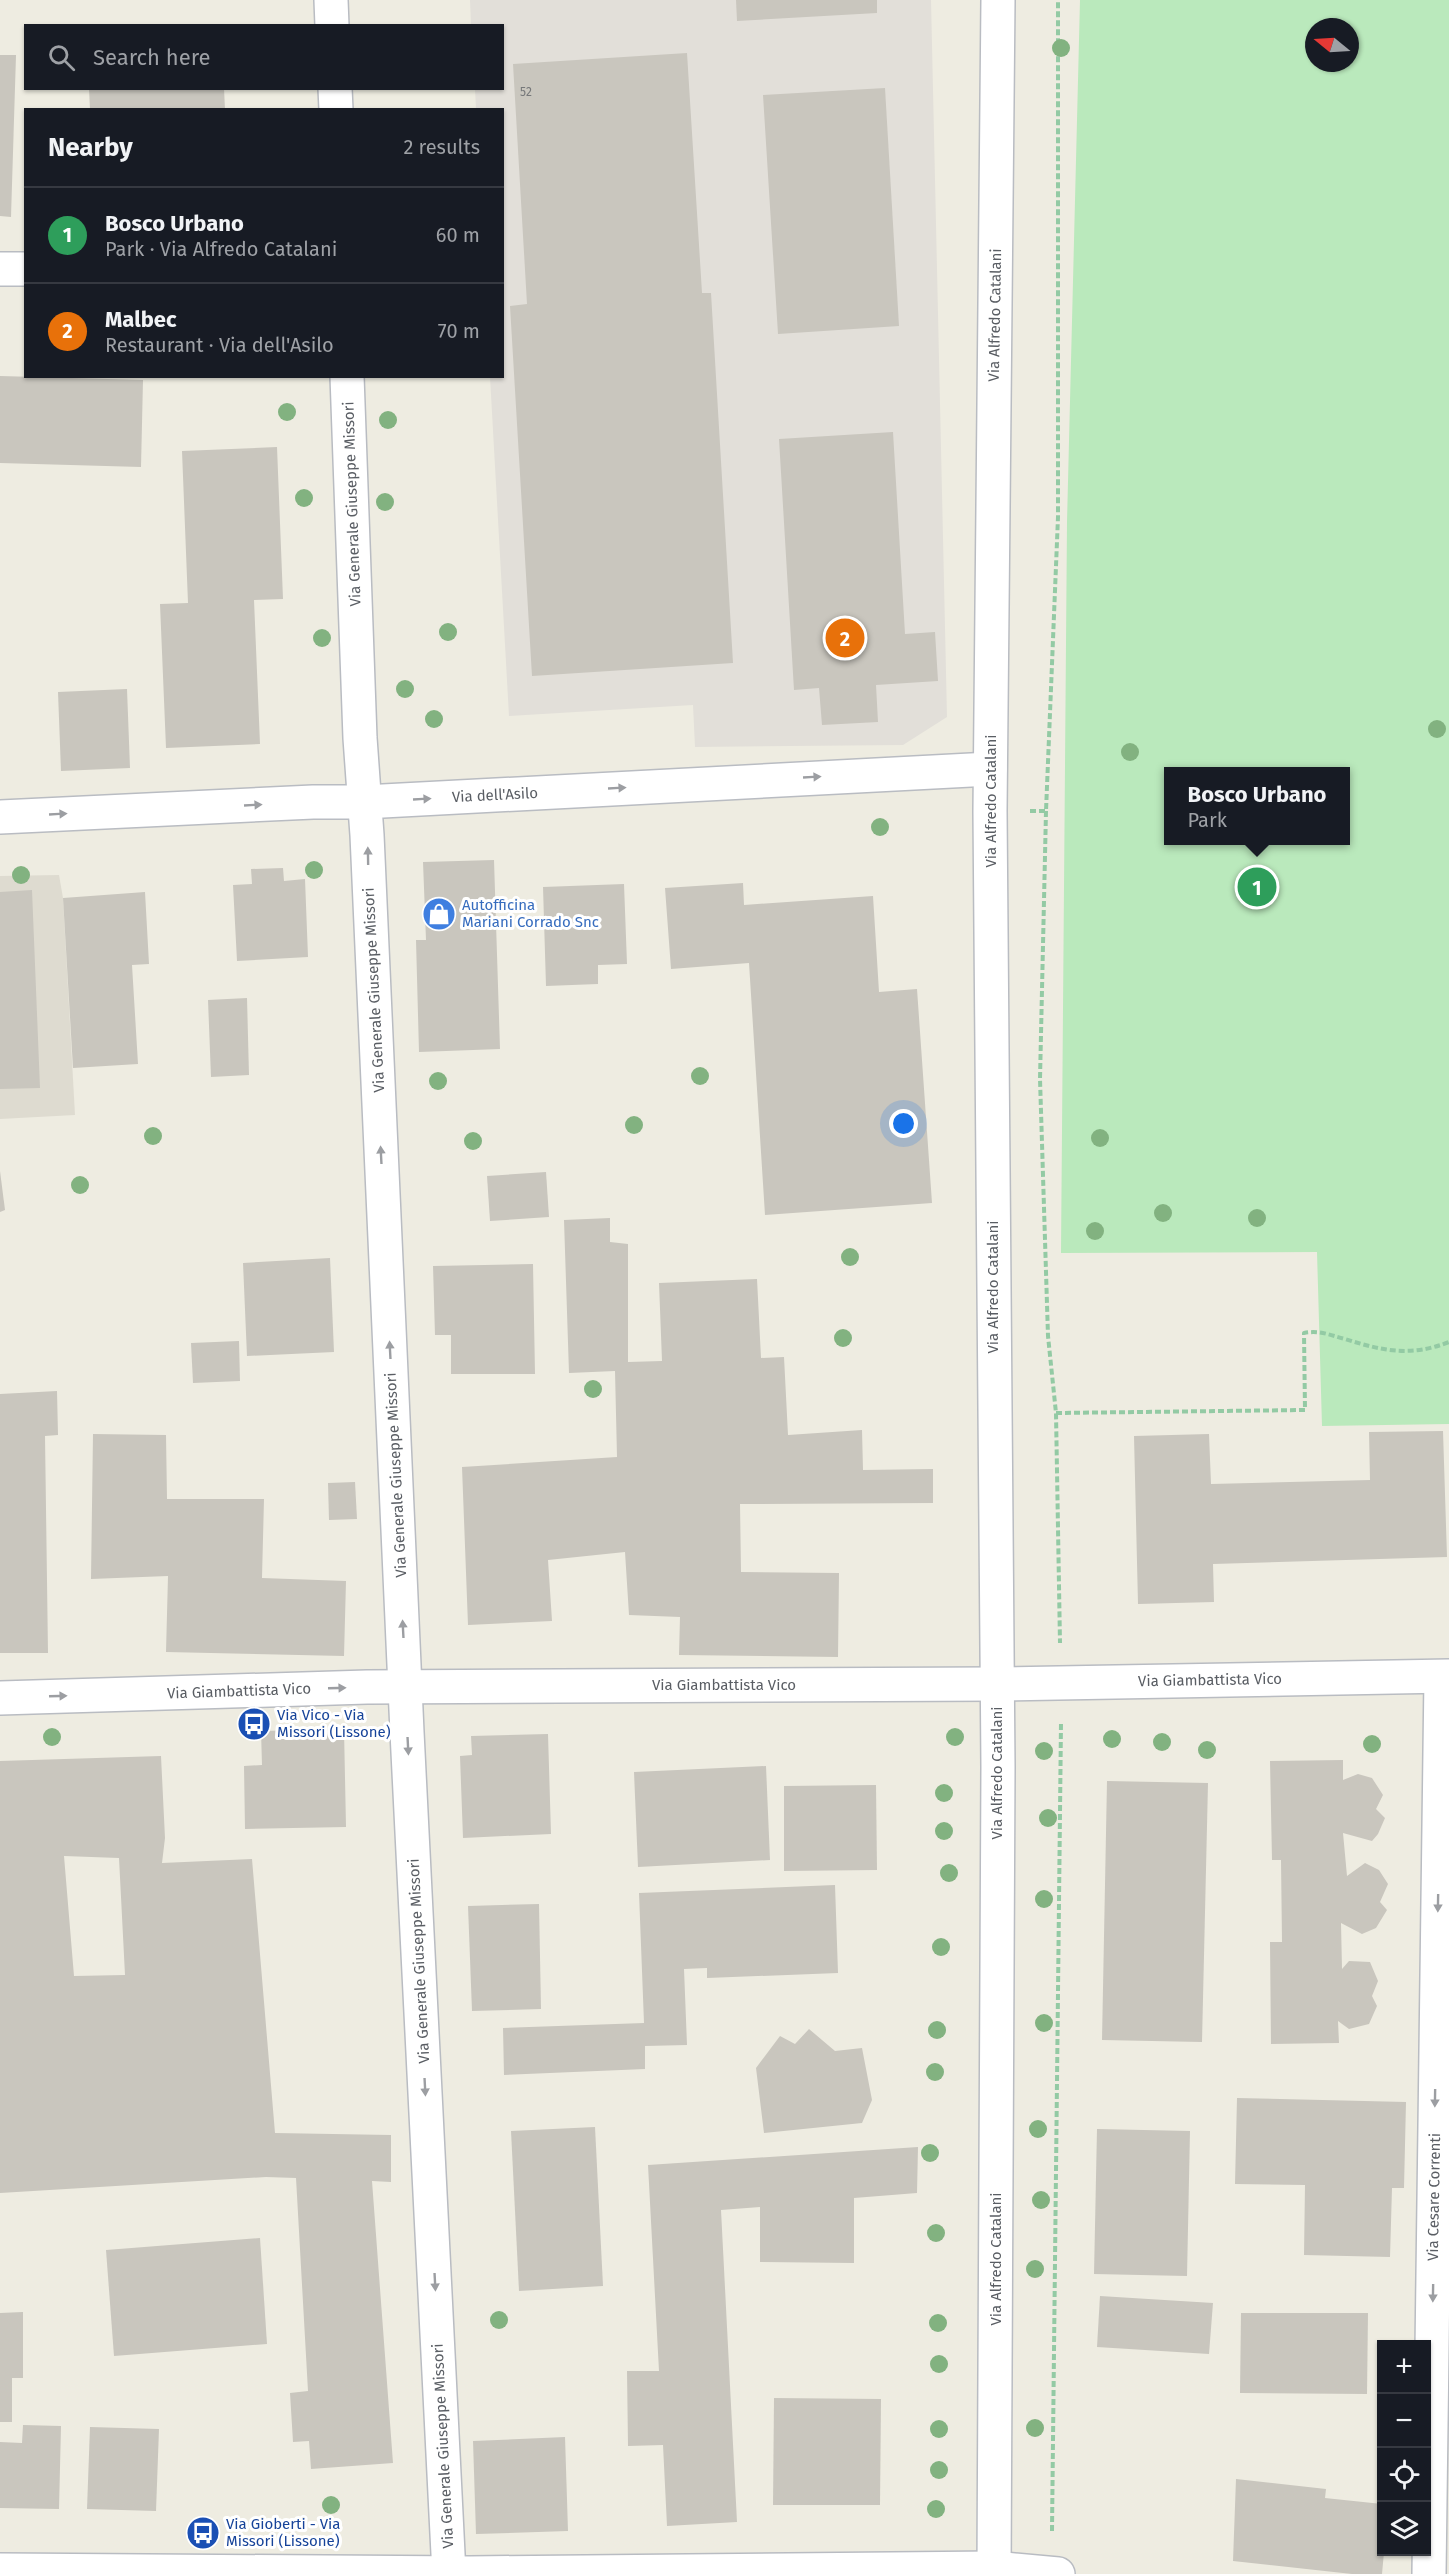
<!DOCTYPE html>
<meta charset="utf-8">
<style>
:root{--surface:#171b24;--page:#242831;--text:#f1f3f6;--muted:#9ea1a6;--line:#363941;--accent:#fb311a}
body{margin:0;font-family:"Fira Sans",sans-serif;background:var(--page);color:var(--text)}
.controls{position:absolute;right:18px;bottom:18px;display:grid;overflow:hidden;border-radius:0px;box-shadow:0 2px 4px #0004}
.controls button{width:54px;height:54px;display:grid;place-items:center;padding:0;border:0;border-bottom:2px solid var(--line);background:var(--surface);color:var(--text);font:30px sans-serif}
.compass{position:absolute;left:1305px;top:18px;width:54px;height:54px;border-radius:50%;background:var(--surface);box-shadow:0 2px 4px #0004;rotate:288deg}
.you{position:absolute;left:904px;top:1124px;width:21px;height:21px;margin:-15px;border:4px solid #fff;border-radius:50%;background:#1a73e8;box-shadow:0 0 0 9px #1a73e833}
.badge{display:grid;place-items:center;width:39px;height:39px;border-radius:50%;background:var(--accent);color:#fff;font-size:20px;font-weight:700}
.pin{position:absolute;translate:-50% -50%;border:3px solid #fff;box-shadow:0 2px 6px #0006}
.popup{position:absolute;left:1164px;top:767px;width:186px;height:78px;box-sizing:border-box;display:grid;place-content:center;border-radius:0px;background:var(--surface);filter:drop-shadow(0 2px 4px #0005);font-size:20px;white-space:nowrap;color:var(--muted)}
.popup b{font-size:22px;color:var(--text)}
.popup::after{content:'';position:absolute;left:50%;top:100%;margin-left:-12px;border:12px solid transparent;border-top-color:var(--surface)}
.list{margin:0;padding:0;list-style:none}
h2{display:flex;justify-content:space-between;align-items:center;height:78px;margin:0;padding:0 24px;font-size:26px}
h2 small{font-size:20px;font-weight:400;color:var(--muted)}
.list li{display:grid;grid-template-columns:39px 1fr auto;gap:18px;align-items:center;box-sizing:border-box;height:96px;padding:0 24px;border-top:2px solid var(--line)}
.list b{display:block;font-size:22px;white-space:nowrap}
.list p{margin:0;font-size:20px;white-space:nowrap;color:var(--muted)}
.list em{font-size:20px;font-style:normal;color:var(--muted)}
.icon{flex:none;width:33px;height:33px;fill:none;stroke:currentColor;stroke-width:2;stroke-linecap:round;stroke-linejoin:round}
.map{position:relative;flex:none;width:1449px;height:2574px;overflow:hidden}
.search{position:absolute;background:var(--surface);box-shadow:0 2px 4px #0004;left:24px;top:24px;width:480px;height:66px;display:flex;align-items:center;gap:15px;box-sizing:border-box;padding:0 21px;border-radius:0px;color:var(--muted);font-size:22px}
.panel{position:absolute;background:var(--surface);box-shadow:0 2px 4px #0004;left:24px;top:108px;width:480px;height:270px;border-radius:0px}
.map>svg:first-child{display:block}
.industrial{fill:#e2dfd9}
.education{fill:#dedbd0}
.green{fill:#bae9bc;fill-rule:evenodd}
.building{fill:#c9c6be;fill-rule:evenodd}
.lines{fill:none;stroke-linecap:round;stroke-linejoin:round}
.minor-casing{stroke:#b9bcc2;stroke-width:36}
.path{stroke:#93caa4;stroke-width:4;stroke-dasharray:6 3;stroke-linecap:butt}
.minor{stroke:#fff;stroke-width:33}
.tree{fill:#82b280}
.oneway{fill:#9c9ea2}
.labels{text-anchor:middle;stroke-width:6;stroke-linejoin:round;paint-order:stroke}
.number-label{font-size:12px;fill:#76787a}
.street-label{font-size:15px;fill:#5a5e64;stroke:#fff}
.shop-label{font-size:15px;fill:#366cbe;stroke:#fff;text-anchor:start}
.transit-label{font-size:15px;fill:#164399;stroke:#fff;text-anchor:start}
</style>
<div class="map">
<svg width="1449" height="2574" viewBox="0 0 1449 2574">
<rect width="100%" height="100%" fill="#eeece1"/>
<polygon class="industrial" points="470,0 931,0 947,717 903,745 695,747 693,705 509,716 490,377 502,376 502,110 476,109 475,89 502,88 502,26 471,25"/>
<polygon class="education" points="59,875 63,898 75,1115 0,1119 0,876"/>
<path class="green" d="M1080,0H1449V1424L1322,1426L1317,1252L1061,1253L1067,522ZM1314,27H1350V63H1314ZM1168,772H1346V840H1168Z"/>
<g class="building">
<polygon points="736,0 877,0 877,13 737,21"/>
<polygon points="687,53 702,293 711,293 733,663 532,676 510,306 527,304 513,64"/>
<polygon points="0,55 16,55 11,217 0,216"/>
<polygon points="89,88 224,88 225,110 90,110"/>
<polygon points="885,88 899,326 778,334 763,95"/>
<polygon points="0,376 143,380 141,467 0,463"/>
<polygon points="893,432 905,634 935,632 938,681 876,685 878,722 822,725 819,688 794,690 779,439"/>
<polygon points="277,447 283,599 254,600 260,744 166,748 160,604 188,603 182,451"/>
<polygon points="127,689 130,768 61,771 58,692"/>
<polygon points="494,860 500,1049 419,1052 416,940 426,940 423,862"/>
<polygon points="283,868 284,881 305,879 308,957 237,961 233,885 252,884 251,869"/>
<polygon points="743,883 744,905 873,896 879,992 917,989 932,1203 765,1215 749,963 671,969 665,888"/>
<polygon points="624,884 627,964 598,965 598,984 546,986 543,887"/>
<polygon points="32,890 40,1088 0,1089 0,892"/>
<polygon points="145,892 149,964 132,965 138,1064 73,1068 63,898"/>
<polygon points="247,998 249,1075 211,1077 208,1000"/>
<polygon points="0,1171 5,1210 0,1212"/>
<polygon points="546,1172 549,1217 490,1221 487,1176"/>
<polygon points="610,1218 610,1242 628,1244 628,1362 662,1361 659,1283 757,1279 761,1358 784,1357 788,1435 862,1430 863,1470 933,1469 933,1503 740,1504 741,1572 839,1573 838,1657 679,1655 680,1617 629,1615 625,1552 548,1560 552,1621 468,1625 462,1467 617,1457 615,1371 569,1373 564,1220"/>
<polygon points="330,1258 334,1352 247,1356 243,1263"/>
<polygon points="533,1264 535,1374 451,1374 451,1335 435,1335 433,1266"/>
<polygon points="239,1341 240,1381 193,1383 191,1343"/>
<polygon points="57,1391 58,1435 45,1436 48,1653 0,1653 0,1394"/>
<polygon points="1443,1431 1447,1557 1213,1564 1214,1602 1138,1604 1134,1436 1209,1434 1211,1484 1370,1480 1369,1432"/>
<polygon points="93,1434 166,1435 167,1499 264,1499 262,1578 346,1581 344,1656 166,1652 168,1576 91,1579"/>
<polygon points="355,1482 357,1519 329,1520 328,1483"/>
<polygon points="344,1729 346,1827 245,1829 244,1766 262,1765 261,1731"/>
<polygon points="548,1734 551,1834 463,1838 460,1756 472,1755 471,1736"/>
<path d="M161,1756L165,1838L162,1863L252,1859L275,2133L391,2135V2182L372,2181L393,2463L311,2469L309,2441L293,2442L290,2393L308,2391L296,2178L266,2177L0,2193V1761ZM64,1856L119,1858L125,1975L74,1976Z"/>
<polygon points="1343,1760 1343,1780 1358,1774 1372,1778 1383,1795 1376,1809 1385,1818 1378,1834 1372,1841 1343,1833 1347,1876 1365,1863 1379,1870 1388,1884 1380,1902 1387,1910 1376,1928 1362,1934 1341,1923 1342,1969 1349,1961 1370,1962 1378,1981 1372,1996 1377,2006 1369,2024 1349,2029 1338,2021 1339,2043 1271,2044 1270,1942 1282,1942 1281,1860 1272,1860 1270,1761"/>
<polygon points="766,1766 770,1860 638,1867 634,1772"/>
<polygon points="1107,1781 1208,1783 1202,2042 1102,2040"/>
<polygon points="876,1785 877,1870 784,1871 784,1786"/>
<polygon points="835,1885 838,1973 707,1978 707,1968 684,1969 687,2045 645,2046 645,2069 504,2075 503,2028 644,2023 639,1893"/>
<polygon points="539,1904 541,2009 472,2011 468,1906"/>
<polygon points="809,2029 835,2051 862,2048 872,2100 862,2123 764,2133 756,2068 780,2036 795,2044"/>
<polygon points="1237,2098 1406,2102 1404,2188 1392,2188 1390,2257 1304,2255 1305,2185 1235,2184"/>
<polygon points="595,2127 603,2286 519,2291 511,2131"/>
<polygon points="1097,2129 1190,2131 1187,2276 1094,2274"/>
<polygon points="918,2147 917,2193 854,2198 854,2263 760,2262 760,2207 721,2210 737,2522 667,2526 663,2445 628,2446 627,2371 659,2371 648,2165"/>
<polygon points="260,2238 267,2344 114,2356 106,2250"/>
<polygon points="1100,2296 1213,2303 1209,2354 1097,2347"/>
<polygon points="23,2312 23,2378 12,2378 12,2422 0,2422 0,2313"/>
<polygon points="1241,2313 1368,2313 1367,2394 1240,2393"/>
<polygon points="774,2398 881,2399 880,2505 773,2505"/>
<polygon points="23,2425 61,2426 59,2509 0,2508 0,2442 22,2443"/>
<polygon points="90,2427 159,2429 156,2511 87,2509"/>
<polygon points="565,2437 568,2531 476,2534 473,2441"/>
<polygon points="1236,2479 1326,2489 1325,2498 1382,2504 1382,2552 1384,2552 1382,2574 1352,2574 1233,2561"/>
</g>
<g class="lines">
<defs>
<g id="minor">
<polyline points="331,0 332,26"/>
<polyline points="335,88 336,110"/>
<polyline points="0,269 26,269"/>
<polyline points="347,376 360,738 367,835 407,1732 449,2574"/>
<polyline points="0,817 313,802 364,802 990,769"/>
<polyline points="0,1698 367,1687 997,1684 1449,1676"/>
<polyline points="0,2570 470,2573 994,2568 1058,2574"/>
<polyline points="994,2574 998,1767 990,811 998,0"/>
<polyline points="1429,2574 1441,1677"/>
</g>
</defs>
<use href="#minor" class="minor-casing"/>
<g class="path">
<polyline points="1030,811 1046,811 1058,517 1058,0"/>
<polyline points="1046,811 1040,1079 1048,1336 1056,1413 1060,1643"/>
<path d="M1056,1413L1305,1410L1304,1333C1319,1330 1330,1335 1345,1339C1383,1351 1411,1357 1449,1342"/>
<polyline points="1052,2531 1061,1723"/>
</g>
<use href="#minor" class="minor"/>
</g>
<g class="tree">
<circle cx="1061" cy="48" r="9"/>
<circle cx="287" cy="412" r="9"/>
<circle cx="388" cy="420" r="9"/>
<circle cx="304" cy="498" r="9"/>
<circle cx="385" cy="502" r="9"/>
<circle cx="448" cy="632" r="9"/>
<circle cx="322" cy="638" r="9"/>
<circle cx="405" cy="689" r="9"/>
<circle cx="434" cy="719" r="9"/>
<circle cx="1437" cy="729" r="9"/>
<circle cx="1130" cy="752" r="9"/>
<circle cx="880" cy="827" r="9"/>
<circle cx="314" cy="870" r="9"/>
<circle cx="21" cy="875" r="9"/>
<circle cx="700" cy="1076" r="9"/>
<circle cx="438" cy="1081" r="9"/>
<circle cx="634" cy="1125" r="9"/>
<circle cx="153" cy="1136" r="9"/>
<circle cx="1100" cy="1138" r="9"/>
<circle cx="473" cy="1141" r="9"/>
<circle cx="80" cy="1185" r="9"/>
<circle cx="1163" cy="1213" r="9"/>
<circle cx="1257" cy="1218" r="9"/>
<circle cx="1095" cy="1231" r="9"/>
<circle cx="850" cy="1257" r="9"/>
<circle cx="843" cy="1338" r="9"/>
<circle cx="593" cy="1389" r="9"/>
<circle cx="52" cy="1737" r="9"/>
<circle cx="955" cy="1737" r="9"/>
<circle cx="1112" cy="1739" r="9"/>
<circle cx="1162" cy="1742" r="9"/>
<circle cx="1372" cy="1744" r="9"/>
<circle cx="1207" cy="1750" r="9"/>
<circle cx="1044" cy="1751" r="9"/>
<circle cx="944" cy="1793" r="9"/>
<circle cx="1048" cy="1818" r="9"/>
<circle cx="944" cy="1831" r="9"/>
<circle cx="949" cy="1873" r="9"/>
<circle cx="1044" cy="1899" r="9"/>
<circle cx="941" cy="1947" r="9"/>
<circle cx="1044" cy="2023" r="9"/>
<circle cx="937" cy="2030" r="9"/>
<circle cx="935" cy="2072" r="9"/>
<circle cx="1038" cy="2129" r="9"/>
<circle cx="930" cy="2153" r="9"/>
<circle cx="1041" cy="2200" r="9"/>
<circle cx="936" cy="2233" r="9"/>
<circle cx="1035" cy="2269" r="9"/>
<circle cx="499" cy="2320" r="9"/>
<circle cx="938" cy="2323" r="9"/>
<circle cx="939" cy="2364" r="9"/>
<circle cx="1035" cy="2428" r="9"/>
<circle cx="939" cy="2429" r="9"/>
<circle cx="939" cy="2470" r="9"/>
<circle cx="331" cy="2505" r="9"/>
<circle cx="936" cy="2509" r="9"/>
</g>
<defs><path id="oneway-solid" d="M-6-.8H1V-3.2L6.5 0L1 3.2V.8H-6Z" transform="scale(1.5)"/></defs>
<g class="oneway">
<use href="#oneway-solid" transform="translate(812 777) rotate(-3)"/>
<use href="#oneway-solid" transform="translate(617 788) rotate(-3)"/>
<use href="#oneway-solid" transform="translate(422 799) rotate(-3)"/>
<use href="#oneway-solid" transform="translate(253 805) rotate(-3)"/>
<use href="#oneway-solid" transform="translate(58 814) rotate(-3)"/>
<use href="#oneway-solid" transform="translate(368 856) rotate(-91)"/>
<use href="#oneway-solid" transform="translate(381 1155) rotate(-93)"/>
<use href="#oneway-solid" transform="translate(390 1350) rotate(-93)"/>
<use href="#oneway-solid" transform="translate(403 1629) rotate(-93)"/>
<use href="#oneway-solid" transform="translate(337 1688) rotate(-2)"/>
<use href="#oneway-solid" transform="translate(58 1696) rotate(-2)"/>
<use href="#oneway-solid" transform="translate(408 1746) rotate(87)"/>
<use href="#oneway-solid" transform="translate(1438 1903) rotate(91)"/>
<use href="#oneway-solid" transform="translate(425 2087) rotate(87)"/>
<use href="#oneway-solid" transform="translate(1435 2098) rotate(91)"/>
<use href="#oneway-solid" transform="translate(435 2282) rotate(87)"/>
<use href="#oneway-solid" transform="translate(1433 2293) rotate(91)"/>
</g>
<defs>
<symbol id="shop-disc" viewBox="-11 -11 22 22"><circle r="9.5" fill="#3f7fe0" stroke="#fff"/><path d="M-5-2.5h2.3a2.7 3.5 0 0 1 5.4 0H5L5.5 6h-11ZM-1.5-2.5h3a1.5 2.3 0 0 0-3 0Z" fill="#fff"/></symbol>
<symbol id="bus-disc" viewBox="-11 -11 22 22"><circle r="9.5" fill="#1a4fb4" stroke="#fff"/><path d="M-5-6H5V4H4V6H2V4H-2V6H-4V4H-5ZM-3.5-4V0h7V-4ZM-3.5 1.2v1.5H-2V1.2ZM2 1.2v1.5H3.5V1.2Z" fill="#fff"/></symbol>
</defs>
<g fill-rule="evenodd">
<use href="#shop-disc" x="420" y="895" width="38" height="38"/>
<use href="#bus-disc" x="235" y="1705" width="38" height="38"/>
<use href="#bus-disc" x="184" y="2514" width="38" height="38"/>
</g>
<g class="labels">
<g class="number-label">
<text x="526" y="96">52</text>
</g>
<g class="street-label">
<text transform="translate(995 315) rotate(-89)" y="5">Via Alfredo Catalani</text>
<text transform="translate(352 504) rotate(-92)" y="5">Via Generale Giuseppe Missori</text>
<text transform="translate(495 795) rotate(-3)" y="5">Via dell'Asilo</text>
<text transform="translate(991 801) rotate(-90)" y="5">Via Alfredo Catalani</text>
<text transform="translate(374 990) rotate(-93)" y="5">Via Generale Giuseppe Missori</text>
<text transform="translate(993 1287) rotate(-90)" y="5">Via Alfredo Catalani</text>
<text transform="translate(396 1475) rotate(-93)" y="5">Via Generale Giuseppe Missori</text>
<text transform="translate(1210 1680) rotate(-1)" y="5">Via Giambattista Vico</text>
<text x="724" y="1690">Via Giambattista Vico</text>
<text transform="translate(239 1691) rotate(-2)" y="5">Via Giambattista Vico</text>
<text transform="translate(997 1773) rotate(-90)" y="5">Via Alfredo Catalani</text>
<text transform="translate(419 1961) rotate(-93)" y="5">Via Generale Giuseppe Missori</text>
<text transform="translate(1434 2197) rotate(-89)" y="5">Via Cesare Correnti</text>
<text transform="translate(996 2259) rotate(-90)" y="5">Via Alfredo Catalani</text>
<text transform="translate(443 2446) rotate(-93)" y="5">Via Generale Giuseppe Missori</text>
</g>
<g class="shop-label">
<text x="462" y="910">Autofficina<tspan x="462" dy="17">Mariani Corrado Snc</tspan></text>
</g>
<g class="transit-label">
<text x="277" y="1720">Via Vico - Via<tspan x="277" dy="17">Missori (Lissone)</tspan></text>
<text x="226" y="2529">Via Gioberti - Via<tspan x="226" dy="17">Missori (Lissone)</tspan></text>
</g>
</g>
</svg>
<div class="controls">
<button>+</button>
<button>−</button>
<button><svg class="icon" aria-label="locate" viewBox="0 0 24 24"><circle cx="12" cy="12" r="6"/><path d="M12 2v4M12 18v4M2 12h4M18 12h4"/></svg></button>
<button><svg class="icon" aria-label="layers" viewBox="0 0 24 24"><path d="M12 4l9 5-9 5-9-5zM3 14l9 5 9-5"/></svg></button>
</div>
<svg class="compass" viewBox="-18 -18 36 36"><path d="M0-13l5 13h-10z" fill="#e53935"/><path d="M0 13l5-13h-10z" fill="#9ea1a6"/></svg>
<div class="you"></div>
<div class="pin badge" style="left:1257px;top:887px;background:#2e9e5b">1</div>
<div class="popup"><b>Bosco Urbano</b>Park</div>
<div class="pin badge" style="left:845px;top:638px;background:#e8710a">2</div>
<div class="search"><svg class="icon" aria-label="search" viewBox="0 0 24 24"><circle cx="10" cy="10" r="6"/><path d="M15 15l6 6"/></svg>Search here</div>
<section class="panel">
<h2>Nearby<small>2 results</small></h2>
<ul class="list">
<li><span class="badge" style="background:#2e9e5b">1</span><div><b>Bosco Urbano</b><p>Park · Via Alfredo Catalani</p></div><em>60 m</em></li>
<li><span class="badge" style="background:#e8710a">2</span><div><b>Malbec</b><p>Restaurant · Via dell'Asilo</p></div><em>70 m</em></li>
</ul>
</section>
</div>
